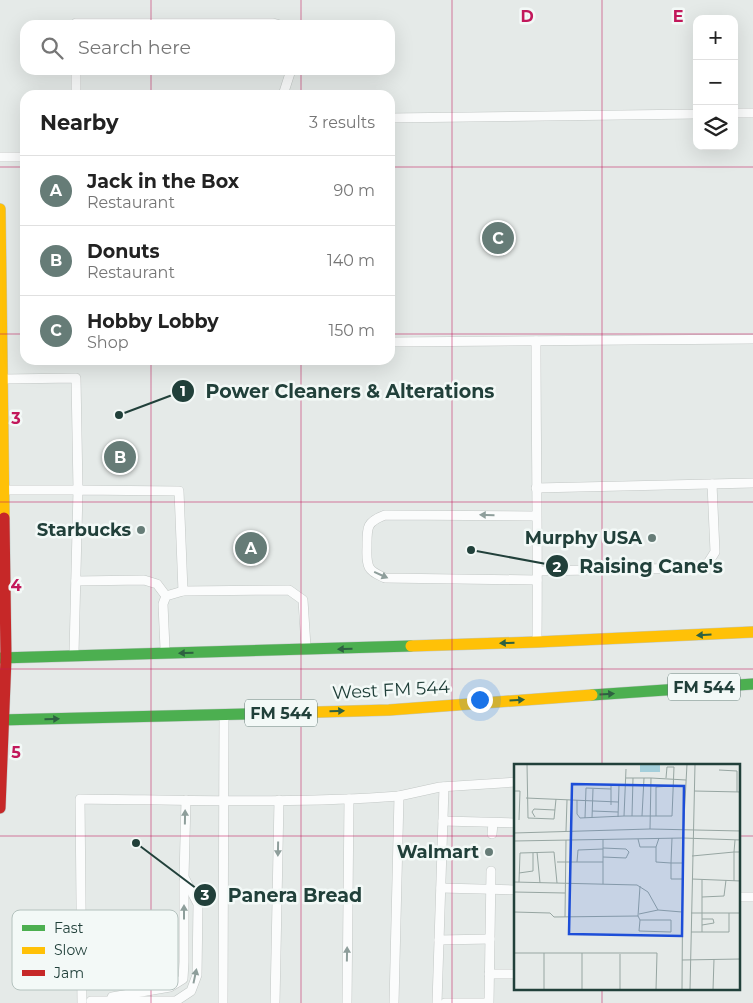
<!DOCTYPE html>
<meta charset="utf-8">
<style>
:root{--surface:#fff;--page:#f2f2f2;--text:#222;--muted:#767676;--line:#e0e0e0;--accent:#667c77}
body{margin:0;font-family:Montserrat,sans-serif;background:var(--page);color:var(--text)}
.controls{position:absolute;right:15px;top:15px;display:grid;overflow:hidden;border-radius:10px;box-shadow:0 5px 20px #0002}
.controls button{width:45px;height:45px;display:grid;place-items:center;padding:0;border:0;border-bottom:1px solid var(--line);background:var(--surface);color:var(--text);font:25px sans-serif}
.you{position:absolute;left:479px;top:699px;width:18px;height:18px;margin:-12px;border:4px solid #fff;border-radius:50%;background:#1a73e8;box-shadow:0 0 0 8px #1a73e833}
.badge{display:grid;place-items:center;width:32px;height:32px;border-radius:50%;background:var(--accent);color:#fff;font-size:16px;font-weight:700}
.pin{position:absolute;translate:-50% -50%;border:2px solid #fff;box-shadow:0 1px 5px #0006}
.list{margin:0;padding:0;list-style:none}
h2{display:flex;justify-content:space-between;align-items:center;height:65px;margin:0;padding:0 20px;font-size:21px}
h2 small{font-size:16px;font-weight:400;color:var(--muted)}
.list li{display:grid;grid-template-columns:32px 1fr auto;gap:15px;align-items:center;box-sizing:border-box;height:70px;padding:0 20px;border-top:1px solid var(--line)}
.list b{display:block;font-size:19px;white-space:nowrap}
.list p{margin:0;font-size:16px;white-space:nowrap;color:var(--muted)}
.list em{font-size:16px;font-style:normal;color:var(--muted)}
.icon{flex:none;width:28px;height:28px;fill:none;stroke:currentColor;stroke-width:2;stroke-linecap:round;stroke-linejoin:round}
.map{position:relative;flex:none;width:753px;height:1003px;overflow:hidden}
.search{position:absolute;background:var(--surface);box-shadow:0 5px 20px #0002;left:20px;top:20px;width:375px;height:55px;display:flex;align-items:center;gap:12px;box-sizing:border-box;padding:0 18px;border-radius:15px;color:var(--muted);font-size:19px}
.panel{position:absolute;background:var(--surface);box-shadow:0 5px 20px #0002;left:20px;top:90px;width:375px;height:275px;border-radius:15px}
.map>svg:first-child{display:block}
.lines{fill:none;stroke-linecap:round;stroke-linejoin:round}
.lane-casing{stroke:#c2c7c5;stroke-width:10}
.fast-casing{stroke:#c0c8c6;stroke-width:12}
.slow-casing{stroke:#c0c8c6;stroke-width:12}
.jam-casing{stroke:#c0c8c6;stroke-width:12}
.lane{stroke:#fbfcfc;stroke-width:9}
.fast{stroke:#4caf50;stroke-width:11}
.slow{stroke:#ffc107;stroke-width:11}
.jam{stroke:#c62828;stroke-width:11}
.oneway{fill:#8e9e9b}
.oneway2{fill:#2e6141}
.grid{fill:none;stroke:#c2185b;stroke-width:1;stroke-opacity:0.55}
.poi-dot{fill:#667c77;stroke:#f3f9f7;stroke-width:2}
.labels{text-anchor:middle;stroke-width:5;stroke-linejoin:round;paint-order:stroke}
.shield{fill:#f3f9f7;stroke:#607873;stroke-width:1}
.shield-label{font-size:16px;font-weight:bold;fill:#21403a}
.poi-label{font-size:18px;font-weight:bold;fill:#21403a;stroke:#f3f9f7;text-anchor:end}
.street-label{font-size:18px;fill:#21403a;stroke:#f3f9f7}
.inset-road{fill:none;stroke:#97a6a2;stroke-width:1}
.view{fill:#1d4ed8;fill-opacity:0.15;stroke:#1d4ed8;stroke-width:2.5}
.inset-edge{fill:none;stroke:#21403a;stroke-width:2.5}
.key{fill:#f3f9f7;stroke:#b4c2be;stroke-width:1}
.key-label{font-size:14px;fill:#21403a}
.grid-label{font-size:16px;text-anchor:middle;font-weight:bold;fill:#c2185b;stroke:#f3f9f7;stroke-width:5;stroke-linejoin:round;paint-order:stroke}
.leader{fill:none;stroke:#21403a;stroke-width:2}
.callout-dot{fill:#21403a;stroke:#f3f9f7;stroke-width:2}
.mark-label{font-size:15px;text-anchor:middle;font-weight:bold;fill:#fff}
.callout-label{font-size:19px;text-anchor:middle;font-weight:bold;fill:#21403a;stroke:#f3f9f7;stroke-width:5;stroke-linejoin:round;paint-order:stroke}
</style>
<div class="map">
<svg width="753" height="1003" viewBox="0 0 753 1003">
<rect width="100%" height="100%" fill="#e5eae8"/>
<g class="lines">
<defs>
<g id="lane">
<polyline points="76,25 76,23 273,23 280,25"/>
<polyline points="76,70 76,95"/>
<polyline points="283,95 291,70"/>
<polyline points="734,113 753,113"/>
<polyline points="390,118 697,114"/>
<polyline points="0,157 25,157"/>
<path d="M536,341C536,440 538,540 537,639"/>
<polyline points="390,342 753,339"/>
<polyline points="536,488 753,483"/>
<polyline points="4,490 78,490 76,378 5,379"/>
<path d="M536,516L385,515C366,522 367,528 367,546C367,553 366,560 369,567C372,573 379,575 385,578L537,580"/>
<polyline points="538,571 694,568 708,563 715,552 712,484"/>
<polyline points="76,581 144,580 157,584 166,596"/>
<polyline points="165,649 163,604 166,596 183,591 289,590 303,600 306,647"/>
<polyline points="74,653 78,490 179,491 183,591"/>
<polyline points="443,821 516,823"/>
<polyline points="492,834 493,823"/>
<polyline points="441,888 516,890"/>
<polyline points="739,897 753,897"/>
<polyline points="439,940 490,939"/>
<polyline points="489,974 516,974"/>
<polyline points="112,997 170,987 183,979 184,962 184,881"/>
<polyline points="91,1001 176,1001 191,991 197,975 198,904 184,877 186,800"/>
<path d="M82,1003L80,799C186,800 293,804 399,796"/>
<polyline points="223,1003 224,716"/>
<polyline points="275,1003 279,800"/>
<polyline points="347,1003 349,799"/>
<polyline points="394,1003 399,796 440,787 516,782"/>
<polyline points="437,1003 444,787"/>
<polyline points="445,1003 489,1003 491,871"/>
</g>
<g id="fast">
<polyline points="0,658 411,646"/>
<polyline points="592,695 753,684"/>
<polyline points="0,720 284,713"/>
</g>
<g id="slow">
<polyline points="0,209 4,518"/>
<polyline points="411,646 537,642 753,632"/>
<polyline points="284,713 389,710 592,695"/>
</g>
<polyline id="jam" points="0,808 6,658 4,518"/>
</defs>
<use href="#lane" class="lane-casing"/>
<use href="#fast" class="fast-casing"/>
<use href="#slow" class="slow-casing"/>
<use href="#jam" class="jam-casing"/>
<use href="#lane" class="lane"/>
<use href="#fast" class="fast"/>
<use href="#slow" class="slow"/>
<use href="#jam" class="jam"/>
</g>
<defs><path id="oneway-solid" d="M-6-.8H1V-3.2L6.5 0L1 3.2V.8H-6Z" transform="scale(1.25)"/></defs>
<g class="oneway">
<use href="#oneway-solid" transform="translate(487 515) rotate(-179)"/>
<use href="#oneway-solid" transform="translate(381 575) rotate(24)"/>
<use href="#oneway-solid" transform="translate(185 817) rotate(-89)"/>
<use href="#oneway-solid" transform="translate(278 849) rotate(91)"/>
<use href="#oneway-solid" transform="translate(184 912) rotate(-90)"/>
<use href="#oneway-solid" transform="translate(347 954) rotate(-89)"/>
<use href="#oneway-solid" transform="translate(195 976) rotate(-78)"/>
</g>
<g class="oneway2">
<use href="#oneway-solid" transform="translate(704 635) rotate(177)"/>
<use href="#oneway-solid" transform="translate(507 643) rotate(178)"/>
<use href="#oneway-solid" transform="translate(345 649) rotate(178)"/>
<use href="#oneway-solid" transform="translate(186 653) rotate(178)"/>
<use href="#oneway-solid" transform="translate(607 694) rotate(-4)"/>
<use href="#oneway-solid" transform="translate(517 700) rotate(-4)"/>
<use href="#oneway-solid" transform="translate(337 711) rotate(-2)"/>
<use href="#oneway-solid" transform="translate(52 719) rotate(-2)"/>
</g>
<path class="grid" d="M151,0V25M301,0V25M452,0V1003M602,0V766M151,70V95M301,70V95M0,167H25M390,167H753M0,334H25M390,334H753M151,360V1003M301,360V1003M0,502H753M0,669H753M0,836H516M739,836H753M602,989V1003"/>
<g class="poi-dot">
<circle cx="141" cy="530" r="5"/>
<circle cx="652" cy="538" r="5"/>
<circle cx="489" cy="852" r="5"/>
</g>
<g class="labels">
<g class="shield">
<rect x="668" y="673.5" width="72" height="27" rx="4"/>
<rect x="245" y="699.5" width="72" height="27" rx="4"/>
</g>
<g class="shield-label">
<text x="704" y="693">FM 544</text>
<text x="281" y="719">FM 544</text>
</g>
<g class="poi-label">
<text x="131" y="536">Starbucks</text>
<text x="642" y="544">Murphy USA</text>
<text x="479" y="858">Walmart</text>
</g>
<g class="street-label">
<text transform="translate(391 690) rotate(-3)" y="6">West FM 544</text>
</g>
</g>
<g transform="translate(514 764)">
<rect width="226" height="226" fill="#e5eae8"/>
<path d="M126,0H162L146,1V8H126Z" fill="#a4cfdb"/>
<path class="inset-road" d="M13,0L14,54L40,55L42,35M205,6L223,7V28M112,14H137L136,65M137,14L172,16M0,27H6L5,56M180,27L227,28M12,34L104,38M63,36V50L66,54L110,52L112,5M97,41V21H105L104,53M78,47L104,48M110,52H158L160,3H153L152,14M118,52L119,14M128,52L130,14M142,52V23L157,22M21,53L18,48L20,45L41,46M71,54L72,24L97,25M78,54L79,25M52,67L53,36M0,69L136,65L227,67M124,75L126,83H142L145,74M0,77L169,74L227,76M142,83V98L157,99L158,74M89,84L112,85L115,88L112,94L89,93M23,88L26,119M178,92L220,88L221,76M43,98H89M63,98L64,86L89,85M5,109L19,107V89M168,115H157V99H169M178,115L227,117M220,117V88H227M0,118L123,121L134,128L144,146L168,148M5,118L6,89L40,88L43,119M89,120V75M0,128L51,129M188,133L210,132L212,116M0,148L36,149L40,153L124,152L126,122M177,149H227M125,150L144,146M124,152L126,156H157V168L125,167L126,156M51,153L52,76M188,161L200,159L199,155H188M177,168H215V149M188,168V116M0,189H143L142,226M68,189V226M168,196L227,195M30,226V189M106,226V190M168,226L169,74L173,0M176,226L181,0M199,226L200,195"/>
<path class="view" d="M58,20L170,22L168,172L55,170Z"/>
<rect width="226" height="226" class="inset-edge"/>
</g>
<rect x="12" y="910" width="166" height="80" rx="8" class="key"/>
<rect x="22" y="925" width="23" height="6" fill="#4caf50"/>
<rect x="22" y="947" width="23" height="7" fill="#ffc107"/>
<rect x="22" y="970" width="23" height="6" fill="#c62828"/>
<g class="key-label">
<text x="54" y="933">Fast</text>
<text x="54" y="955">Slow</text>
<text x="54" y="978">Jam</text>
</g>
<g class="grid-label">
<text x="527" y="22">D</text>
<text x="678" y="22">E</text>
<text x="16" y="424">3</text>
<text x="16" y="591">4</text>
<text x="16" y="758">5</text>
</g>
<path class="leader" d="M119 415L183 391M471 550L557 566M136 843L205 895"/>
<g class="callout-dot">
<circle cx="119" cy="415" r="5"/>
<circle cx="471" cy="550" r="5"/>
<circle cx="136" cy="843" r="5"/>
<circle cx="183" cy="391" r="12"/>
<circle cx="557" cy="566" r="12"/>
<circle cx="205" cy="895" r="12"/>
</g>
<g class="mark-label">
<text x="183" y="396">1</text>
<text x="557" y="572">2</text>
<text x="205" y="900">3</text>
</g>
<g class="callout-label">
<text x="350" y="398">Power Cleaners &amp; Alterations</text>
<text x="651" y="573">Raising Cane's</text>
<text x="295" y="902">Panera Bread</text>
</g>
</svg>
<div class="controls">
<button>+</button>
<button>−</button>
<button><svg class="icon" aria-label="layers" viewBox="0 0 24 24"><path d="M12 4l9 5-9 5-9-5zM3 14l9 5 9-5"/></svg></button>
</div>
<div class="you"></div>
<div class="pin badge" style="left:251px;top:548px">A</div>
<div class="pin badge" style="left:120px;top:457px">B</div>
<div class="pin badge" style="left:498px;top:238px">C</div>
<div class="search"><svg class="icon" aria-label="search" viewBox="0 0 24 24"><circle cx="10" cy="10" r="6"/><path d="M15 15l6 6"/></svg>Search here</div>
<section class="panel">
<h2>Nearby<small>3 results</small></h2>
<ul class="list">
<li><span class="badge">A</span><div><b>Jack in the Box</b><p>Restaurant</p></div><em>90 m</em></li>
<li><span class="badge">B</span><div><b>Donuts</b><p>Restaurant</p></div><em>140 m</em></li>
<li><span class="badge">C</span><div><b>Hobby Lobby</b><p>Shop</p></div><em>150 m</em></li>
</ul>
</section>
</div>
